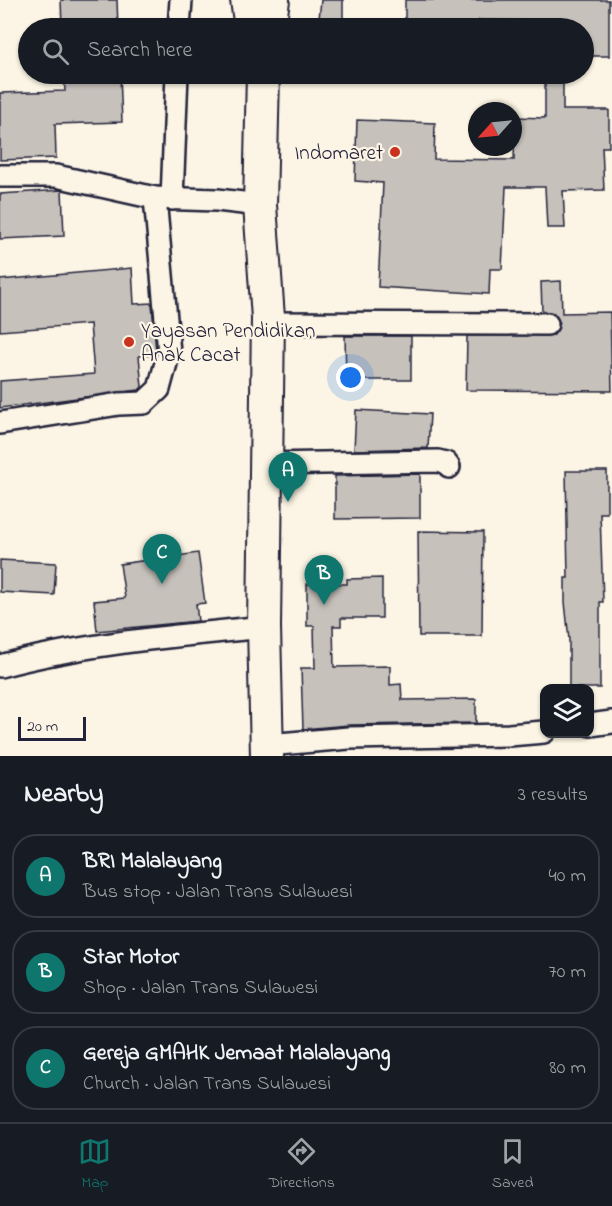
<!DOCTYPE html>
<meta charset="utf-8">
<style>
:root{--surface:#171b24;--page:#20242c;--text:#f1f3f6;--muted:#9ea1a6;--line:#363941;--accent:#0f766e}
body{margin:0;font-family:"Indie Flower",sans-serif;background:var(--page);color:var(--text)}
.controls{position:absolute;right:18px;bottom:18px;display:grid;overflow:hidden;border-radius:12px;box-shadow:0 2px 4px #0004}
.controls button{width:54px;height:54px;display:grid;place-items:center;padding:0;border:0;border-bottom:2px solid var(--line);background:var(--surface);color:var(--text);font:30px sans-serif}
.compass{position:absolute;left:468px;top:102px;width:54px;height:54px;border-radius:50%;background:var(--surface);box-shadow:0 2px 4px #0004;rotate:243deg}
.scale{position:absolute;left:18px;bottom:15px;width:68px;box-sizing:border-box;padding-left:6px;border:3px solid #22223b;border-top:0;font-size:16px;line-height:21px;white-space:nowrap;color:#22223b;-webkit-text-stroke:4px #fcf5e5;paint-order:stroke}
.you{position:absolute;left:351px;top:378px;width:21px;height:21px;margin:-15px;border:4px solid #fff;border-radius:50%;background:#1a73e8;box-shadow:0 0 0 9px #1a73e833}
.badge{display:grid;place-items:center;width:39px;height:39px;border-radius:50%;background:var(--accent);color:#fff;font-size:20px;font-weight:700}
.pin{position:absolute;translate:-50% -50px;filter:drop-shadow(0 2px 3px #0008)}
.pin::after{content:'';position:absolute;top:32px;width:21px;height:18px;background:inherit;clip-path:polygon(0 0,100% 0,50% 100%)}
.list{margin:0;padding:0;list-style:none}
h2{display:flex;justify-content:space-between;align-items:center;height:78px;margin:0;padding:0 24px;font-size:26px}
h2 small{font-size:20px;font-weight:400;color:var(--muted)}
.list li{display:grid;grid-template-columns:39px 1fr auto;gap:18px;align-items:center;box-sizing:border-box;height:84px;margin:0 12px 12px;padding:0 12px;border:2px solid var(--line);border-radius:24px}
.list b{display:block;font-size:22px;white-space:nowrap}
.list p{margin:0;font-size:20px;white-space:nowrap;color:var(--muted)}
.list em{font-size:20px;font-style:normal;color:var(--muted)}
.icon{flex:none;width:33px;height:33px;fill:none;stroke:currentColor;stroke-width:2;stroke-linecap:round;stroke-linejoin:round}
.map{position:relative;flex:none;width:612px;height:756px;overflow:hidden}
.search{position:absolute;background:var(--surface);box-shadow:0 2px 4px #0004;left:18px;right:18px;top:18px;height:66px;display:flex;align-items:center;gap:15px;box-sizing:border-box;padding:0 21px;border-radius:33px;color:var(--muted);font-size:22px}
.sheet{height:366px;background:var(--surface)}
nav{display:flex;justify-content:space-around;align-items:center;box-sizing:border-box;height:84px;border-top:2px solid var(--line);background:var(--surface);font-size:16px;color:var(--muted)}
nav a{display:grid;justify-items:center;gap:3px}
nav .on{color:var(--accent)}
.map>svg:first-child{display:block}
.building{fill:#c6c1bb;stroke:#22223b;stroke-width:1.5}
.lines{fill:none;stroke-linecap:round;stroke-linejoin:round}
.minor-casing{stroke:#22223b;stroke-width:26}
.highway-casing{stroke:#22223b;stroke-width:36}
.minor{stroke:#fcf5e5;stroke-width:21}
.highway{stroke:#fcf5e5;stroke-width:32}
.poi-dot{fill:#c8321e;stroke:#fcf5e5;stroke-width:2}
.labels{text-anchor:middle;stroke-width:4.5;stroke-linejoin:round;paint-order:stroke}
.poi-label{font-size:21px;fill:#22223b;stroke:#fcf5e5;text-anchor:end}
</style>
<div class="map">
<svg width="612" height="756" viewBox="0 0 612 756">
<rect width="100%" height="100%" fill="#fcf5e5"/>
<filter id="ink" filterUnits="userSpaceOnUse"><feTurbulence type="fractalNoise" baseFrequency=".0167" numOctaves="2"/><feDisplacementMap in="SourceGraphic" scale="12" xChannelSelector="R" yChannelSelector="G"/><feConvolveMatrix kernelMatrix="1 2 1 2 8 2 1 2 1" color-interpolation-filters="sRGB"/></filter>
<g filter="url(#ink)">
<g class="building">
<polygon points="61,0 117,0 118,28 62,28"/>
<polygon points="321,0 343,0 343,28 318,28"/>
<polygon points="405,0 609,0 609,56 584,56 584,28 546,28 546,21 479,20 479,28 405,28"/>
<polygon points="64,74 120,74 122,122 55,124 56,158 0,160 0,93 65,91"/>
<polygon points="545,74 563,74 563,110 609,110 609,147 602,147 604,190 563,191 565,228 547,228 545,187 506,187 502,269 490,269 489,294 378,287 383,183 355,181 357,120 435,123 434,159 514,160 515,117 545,118"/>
<polygon points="62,190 64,236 0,239 0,194"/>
<polygon points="132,268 134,304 152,303 156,351 155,355 139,356 142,387 139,390 0,408 0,381 94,374 90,324 0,331 0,280"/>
<polygon points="561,281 562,313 610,312 612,391 466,390 467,336 554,335 560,323 554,313 542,311 541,282"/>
<polygon points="345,336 411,336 411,380 346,380"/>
<polygon points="356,410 430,414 428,448 354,450"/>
<polygon points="566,471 607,471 607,513 600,513 603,602 600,602 600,688 569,688 569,640 565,602 565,578 568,578"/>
<polygon points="420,474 420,518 335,519 335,476"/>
<polygon points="418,531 483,532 482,636 419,636"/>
<polygon points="198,553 205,603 196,604 198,621 97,631 94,601 125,598 120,564"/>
<polygon points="0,560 56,563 54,595 0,592"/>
<polygon points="382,578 382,618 341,618 341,626 333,626 334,667 390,666 390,685 401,684 402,700 476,699 476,723 349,725 303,729 301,668 315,668 314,626 307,626 307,584 347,584 347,579"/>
</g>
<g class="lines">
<defs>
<g id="minor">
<polyline points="179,28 181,0"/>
<polyline points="0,176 56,176 155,198 217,200 260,205"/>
<polyline points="172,199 177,74"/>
<polyline points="268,323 547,324"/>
<polyline points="0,423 119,404 144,403 159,389 169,352 155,198"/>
<polyline points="265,464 438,461 446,463 449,467"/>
<path d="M0,666C86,643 176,636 264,627"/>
<polyline points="590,725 612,722"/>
<polyline points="267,745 349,738 509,735 544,732"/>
</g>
<g id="highway">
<polyline points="247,0 251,28"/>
<polyline points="269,28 273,0"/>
<polyline points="263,74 260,205 268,318 264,627 267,756"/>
</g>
</defs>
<use href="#minor" class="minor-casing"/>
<use href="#highway" class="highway-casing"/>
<use href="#minor" class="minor"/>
<use href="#highway" class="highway"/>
</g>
</g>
<g class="poi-dot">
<circle cx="395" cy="152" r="6"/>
<circle cx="129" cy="342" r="6"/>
</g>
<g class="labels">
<g class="poi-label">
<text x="383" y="159">Indomaret</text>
<text x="141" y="337" text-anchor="start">Yayasan Pendidikan<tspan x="141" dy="24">Anak Cacat</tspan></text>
</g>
</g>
</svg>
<div class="controls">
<button><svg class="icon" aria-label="layers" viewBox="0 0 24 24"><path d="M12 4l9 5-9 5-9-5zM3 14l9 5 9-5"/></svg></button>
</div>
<svg class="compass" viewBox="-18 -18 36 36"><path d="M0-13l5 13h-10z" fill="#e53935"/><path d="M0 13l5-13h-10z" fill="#9ea1a6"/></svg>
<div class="scale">20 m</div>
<div class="you"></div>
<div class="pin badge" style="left:288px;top:502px">A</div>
<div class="pin badge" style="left:324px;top:605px">B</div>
<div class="pin badge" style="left:162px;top:584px">C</div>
<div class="search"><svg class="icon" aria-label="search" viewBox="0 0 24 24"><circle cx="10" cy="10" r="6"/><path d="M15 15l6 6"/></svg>Search here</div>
</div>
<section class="sheet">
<h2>Nearby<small>3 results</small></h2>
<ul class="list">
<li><span class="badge">A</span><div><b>BRI Malalayang</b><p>Bus stop · Jalan Trans Sulawesi</p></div><em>40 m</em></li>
<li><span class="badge">B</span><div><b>Star Motor</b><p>Shop · Jalan Trans Sulawesi</p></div><em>70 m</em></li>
<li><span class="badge">C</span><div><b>Gereja GMAHK Jemaat Malalayang</b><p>Church · Jalan Trans Sulawesi</p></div><em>80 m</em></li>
</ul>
</section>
<nav>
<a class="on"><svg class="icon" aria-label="map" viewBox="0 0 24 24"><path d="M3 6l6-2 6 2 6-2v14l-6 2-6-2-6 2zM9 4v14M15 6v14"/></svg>Map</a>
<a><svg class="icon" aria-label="directions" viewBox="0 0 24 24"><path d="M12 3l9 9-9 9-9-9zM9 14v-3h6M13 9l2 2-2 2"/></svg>Directions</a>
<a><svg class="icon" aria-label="saved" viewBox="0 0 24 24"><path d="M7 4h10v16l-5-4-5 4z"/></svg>Saved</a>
</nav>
